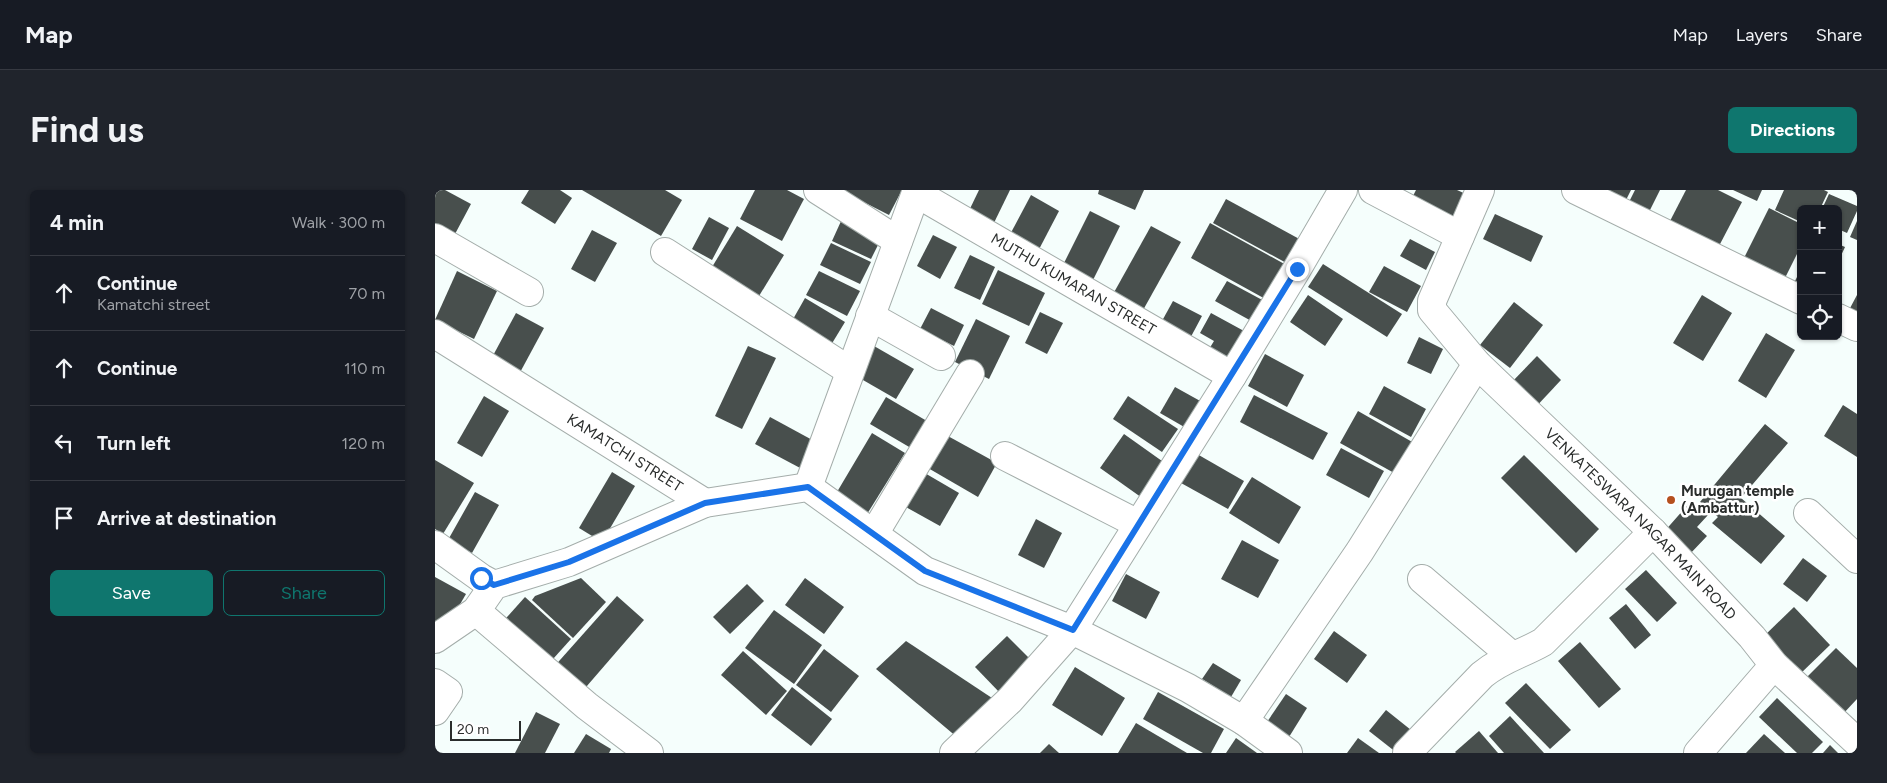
<!DOCTYPE html>
<meta charset="utf-8">
<style>
:root{--surface:#171b24;--page:#20242c;--text:#f1f3f6;--muted:#9ea1a6;--line:#363941;--accent:#0f766e}
body{margin:0;font-family:Figtree,sans-serif;background:var(--page);color:var(--text)}
.controls{position:absolute;right:15px;top:15px;display:grid;overflow:hidden;border-radius:8px;box-shadow:0 1px 4px #0004}
.controls button{width:45px;height:45px;display:grid;place-items:center;padding:0;border:0;border-bottom:1px solid var(--line);background:var(--surface);color:var(--text);font:25px sans-serif}
.scale{position:absolute;left:15px;bottom:12px;width:71px;box-sizing:border-box;padding-left:5px;border:2px solid #2a2d2c;border-top:0;font-size:14px;line-height:18px;white-space:nowrap;color:#2a2d2c;-webkit-text-stroke:4px #fff;paint-order:stroke}
.stop{position:absolute;width:15px;height:15px;margin:-11px;border:4px solid #1a73e8;border-radius:50%;background:#fff}
.stop.end{background:#1a73e8;border-color:#fff;box-shadow:0 1px 5px #0008}
.list{margin:0;padding:0;list-style:none}
h2{display:flex;justify-content:space-between;align-items:center;height:65px;margin:0;padding:0 20px;font-size:21px}
h2 small{font-size:16px;font-weight:400;color:var(--muted)}
.list li{display:grid;grid-template-columns:32px 1fr auto;gap:15px;align-items:center;box-sizing:border-box;height:75px;padding:0 20px;border-top:1px solid var(--line)}
.list b{display:block;font-size:19px;white-space:nowrap}
.list p{margin:0;font-size:16px;white-space:nowrap;color:var(--muted)}
.list em{font-size:16px;font-style:normal;color:var(--muted)}
.actions{display:flex;gap:10px;padding:15px 20px}
.actions a{flex:1;padding:11px 0;border:1px solid var(--accent);border-radius:8px;text-align:center;font-size:18px;color:var(--accent)}
.actions .main{background:var(--accent);color:#fff}
.icon{flex:none;width:28px;height:28px;fill:none;stroke:currentColor;stroke-width:2;stroke-linecap:round;stroke-linejoin:round}
.map{position:relative;flex:none;width:1422px;height:563px;overflow:hidden;border-radius:8px}
header{display:flex;align-items:center;gap:30px;box-sizing:border-box;height:70px;padding:0 25px;background:var(--surface);border-bottom:1px solid var(--line)}
header strong{font-size:24px}
nav{display:flex;gap:28px;margin-inline-start:auto;font-size:18px}
.intro{display:flex;align-items:center;justify-content:space-between;box-sizing:border-box;height:120px;padding:0 30px}
h1{margin:0;font-size:35px}
.button{padding:12px 22px;border-radius:8px;background:var(--accent);color:#fff;font-size:18px;font-weight:700}
main{display:flex;gap:30px;padding:0 30px}
aside{flex:1;background:var(--surface);border-radius:8px;box-shadow:0 1px 4px #0004}
.map>svg:first-child{display:block}
.building{fill:#484f4d}
.lines{fill:none;stroke-linecap:round;stroke-linejoin:round}
.minor-casing{stroke:#a4adaa;stroke-width:30}
.minor{stroke:#fff;stroke-width:28}
.route{stroke:#1a73e8;stroke-width:6}
.poi-dot{fill:#b5501e;stroke:#fff;stroke-width:2}
.labels{text-anchor:middle;stroke-width:5;stroke-linejoin:round;paint-order:stroke}
.street-label{font-size:15px;fill:#2a2d2c;stroke:#fff}
.poi-label{font-size:15px;font-weight:bold;fill:#2a2d2c;stroke:#fff;text-anchor:start}
</style>
<header>
<strong>Map</strong>
<nav><a>Map</a><a>Layers</a><a>Share</a></nav>
</header>
<div class="intro"><h1>Find us</h1><a class="button">Directions</a></div>
<main>
<aside>
<h2>4 min<small>Walk · 300 m</small></h2>
<ul class="list">
<li><svg class="icon" aria-label="ahead" viewBox="0 0 24 24"><path d="M12 20V5M6 11l6-6 6 6"/></svg><div><b>Continue</b><p>Kamatchi street</p></div><em>70 m</em></li>
<li><svg class="icon" aria-label="ahead" viewBox="0 0 24 24"><path d="M12 20V5M6 11l6-6 6 6"/></svg><div><b>Continue</b></div><em>110 m</em></li>
<li><svg class="icon" aria-label="left" viewBox="0 0 24 24"><path d="M17 20v-9H6M10 6l-5 5 5 5"/></svg><div><b>Turn left</b></div><em>120 m</em></li>
<li><svg class="icon" aria-label="arrive" viewBox="0 0 24 24"><path d="M6 21V4h12l-3 4 3 4H6"/></svg><div><b>Arrive at destination</b></div></li>
</ul>
<div class="actions"><a class="main">Save</a><a>Share</a></div>
</aside>
<div class="map">
<svg width="1422" height="563" viewBox="0 0 1422 563">
<rect width="100%" height="100%" fill="#f5fefc"/>
<g class="building">
<polygon points="0,0 10,0 36,14 20,44 0,33"/>
<polygon points="94,0 125,0 137,8 120,34 86,13"/>
<polygon points="147,0 230,0 247,10 226,46"/>
<polygon points="320,0 352,0 369,9 347,51 305,29"/>
<polygon points="405,0 467,0 454,25"/>
<polygon points="544,0 575,0 555,41 530,29"/>
<polygon points="664,0 709,0 700,20 663,4"/>
<polygon points="981,0 1022,0 1033,5 1020,35 974,14"/>
<polygon points="1164,0 1196,0 1190,12"/>
<polygon points="1200,0 1225,0 1211,28 1191,18"/>
<polygon points="1251,0 1283,0 1307,12 1284,56 1235,31"/>
<polygon points="1298,0 1327,0 1322,11"/>
<polygon points="1349,0 1389,0 1393,2 1385,19 1366,19 1366,32 1340,20"/>
<polygon points="1394,4 1422,16 1422,21 1412,43 1403,39 1403,19 1387,19"/>
<polygon points="596,5 624,21 600,67 571,52"/>
<polygon points="791,9 868,51 855,75 778,33"/>
<polygon points="1334,18 1366,34 1366,56 1347,94 1306,74"/>
<polygon points="655,21 685,36 658,90 628,75"/>
<polygon points="1060,24 1108,46 1096,72 1048,49"/>
<polygon points="274,27 294,38 277,70 257,59"/>
<polygon points="407,29 447,47 436,69 397,51"/>
<polygon points="1422,31 1422,50 1415,47"/>
<polygon points="775,33 853,76 834,111 756,68"/>
<polygon points="302,36 349,65 321,111 274,82"/>
<polygon points="716,36 746,52 707,122 677,106"/>
<polygon points="157,40 182,53 160,92 136,79"/>
<polygon points="498,45 522,57 505,89 482,76"/>
<polygon points="975,49 1000,62 991,80 965,66"/>
<polygon points="396,53 436,72 425,94 385,75"/>
<polygon points="1403,54 1410,57 1403,72"/>
<polygon points="535,65 560,77 545,110 519,98"/>
<polygon points="888,74 967,124 952,147 873,97"/>
<polygon points="949,76 986,96 972,122 934,102"/>
<polygon points="1366,79 1366,93 1360,91"/>
<polygon points="563,80 610,103 594,136 547,114"/>
<polygon points="22,81 62,101 39,149 0,130"/>
<polygon points="384,81 425,101 412,126 371,105"/>
<polygon points="792,91 831,112 820,133 780,111"/>
<polygon points="873,105 908,129 890,156 855,132"/>
<polygon points="1267,105 1297,123 1268,171 1238,153"/>
<polygon points="1422,105 1422,125 1414,120"/>
<polygon points="370,108 410,132 396,155 357,131"/>
<polygon points="738,111 767,126 751,156 722,140"/>
<polygon points="1079,112 1108,135 1075,178 1045,155"/>
<polygon points="496,118 529,135 519,156 485,139"/>
<polygon points="605,122 628,133 612,164 590,153"/>
<polygon points="81,123 109,138 82,188 54,173"/>
<polygon points="776,123 809,141 790,175 771,164 779,151 765,143"/>
<polygon points="541,129 575,146 554,189 520,172"/>
<polygon points="1331,143 1360,160 1331,208 1303,191"/>
<polygon points="984,147 1008,159 996,184 972,173"/>
<polygon points="313,156 341,168 307,239 280,226"/>
<polygon points="439,156 479,179 461,209 421,186"/>
<polygon points="830,164 869,185 852,217 813,196"/>
<polygon points="1102,166 1126,190 1098,220 1073,196"/>
<polygon points="949,196 991,219 976,247 934,224"/>
<polygon points="740,197 767,212 751,238 725,223"/>
<polygon points="819,205 893,243 878,270 805,232"/>
<polygon points="49,206 74,221 47,267 22,253"/>
<polygon points="693,206 743,239 727,262 678,229"/>
<polygon points="451,207 497,234 481,261 435,234"/>
<polygon points="1408,215 1422,224 1422,267 1389,246"/>
<polygon points="923,221 979,253 961,284 905,253"/>
<polygon points="335,227 381,252 367,279 320,254"/>
<polygon points="1330,234 1353,253 1306,308 1350,346 1326,374 1277,333 1283,327 1265,312"/>
<polygon points="437,243 470,263 429,329 399,307"/>
<polygon points="689,244 734,276 710,310 665,278"/>
<polygon points="511,245 562,273 543,307 493,278"/>
<polygon points="906,258 949,281 934,308 891,285"/>
<polygon points="762,264 809,291 793,319 746,293"/>
<polygon points="1089,265 1164,339 1141,363 1066,288"/>
<polygon points="0,270 39,293 8,344 0,339"/>
<polygon points="177,282 200,296 167,352 144,338"/>
<polygon points="488,282 524,303 505,336 469,316"/>
<polygon points="817,287 866,317 844,354 794,323"/>
<polygon points="40,302 64,315 37,363 13,350"/>
<polygon points="1257,310 1273,325 1262,337 1272,346 1254,365 1228,343"/>
<polygon points="601,329 627,343 609,378 583,365"/>
<polygon points="807,350 844,370 823,408 786,389"/>
<polygon points="1368,368 1392,386 1372,412 1348,394"/>
<polygon points="1211,380 1242,413 1222,432 1190,399"/>
<polygon points="691,384 725,402 711,429 677,411"/>
<polygon points="0,387 31,404 9,442 0,437"/>
<polygon points="146,388 171,412 138,448 97,410 100,406"/>
<polygon points="370,388 409,417 389,444 350,415"/>
<polygon points="312,394 329,411 295,444 278,427"/>
<polygon points="182,406 209,430 145,504 117,479"/>
<polygon points="90,407 136,449 109,479 63,437"/>
<polygon points="1191,414 1216,445 1200,459 1174,428"/>
<polygon points="1359,417 1395,455 1363,486 1326,449"/>
<polygon points="339,420 387,455 359,494 310,458"/>
<polygon points="899,441 932,465 912,493 879,469"/>
<polygon points="572,446 599,473 566,504 540,477"/>
<polygon points="471,451 557,508 523,548 441,479"/>
<polygon points="1145,452 1186,499 1164,518 1123,471"/>
<polygon points="1401,458 1422,478 1422,509 1407,525 1370,489"/>
<polygon points="389,459 424,486 396,522 361,495"/>
<polygon points="308,461 352,501 331,525 286,485"/>
<polygon points="778,473 806,490 796,507 767,489"/>
<polygon points="640,477 690,508 667,546 617,515"/>
<polygon points="1091,493 1136,540 1115,559 1070,513"/>
<polygon points="357,497 397,529 376,556 336,525"/>
<polygon points="723,502 789,539 776,563 768,563 708,529"/>
<polygon points="851,504 872,518 854,547 832,532"/>
<polygon points="1342,508 1388,552 1377,563 1362,563 1324,527"/>
<polygon points="951,520 981,544 962,563 934,541"/>
<polygon points="101,522 125,534 110,563 80,563"/>
<polygon points="1075,526 1109,563 1069,563 1054,546"/>
<polygon points="701,533 752,563 683,563"/>
<polygon points="1044,541 1063,563 1021,563 1020,562"/>
<polygon points="151,544 176,559 174,563 139,563"/>
<polygon points="1329,544 1350,563 1311,563"/>
<polygon points="801,548 822,563 791,563"/>
<polygon points="923,548 944,563 912,563"/>
<polygon points="614,554 624,563 605,563"/>
<polygon points="1395,555 1403,563 1388,563"/>
</g>
<g class="lines">
<defs>
<g id="minor">
<polyline points="383,0 463,51"/>
<polyline points="938,0 1025,46"/>
<path id="s1" d="M1045,0L997,111V120L1042,174L1218,342L1317,447L1339,475L1422,552"/>
<polyline points="1141,0 1366,110"/>
<path id="s2" d="M481,3L797,186"/>
<polyline points="0,48 94,102"/>
<polyline points="230,62 415,181"/>
<polyline points="435,126 506,166"/>
<polyline points="1403,128 1422,137"/>
<path id="s3" d="M0,144L270,313"/>
<polyline points="570,266 703,334"/>
<polyline points="373,297 482,0"/>
<polyline points="1373,323 1422,369"/>
<polyline points="439,344 535,184"/>
<polyline points="0,355 46,388 59,395"/>
<polyline points="987,389 1077,466"/>
<polyline points="41,421 152,516 214,563"/>
<polyline points="0,449 41,421 59,395 134,372 270,313 373,297 490,381 637,440 753,498 809,531 853,563"/>
<polyline points="0,493 13,502 0,521"/>
<polyline points="809,531 925,361 1042,174"/>
<polyline points="519,563 575,510 637,440 797,186 862,79 908,0"/>
<path d="M972,563L1047,485C1066,469 1087,464 1108,452L1218,342"/>
<polyline points="1263,563 1339,475"/>
</g>
</defs>
<use href="#minor" class="minor-casing"/>
<use href="#minor" class="minor"/>
</g>
<g class="lines">
<polyline class="route" points="46,388 59,395 134,372 270,313 373,297 490,381 638,440 862,79"/>
</g>
<circle class="poi-dot" cx="1236" cy="310" r="5"/>
<g class="labels">
<g class="street-label">
<text dy="5" stroke="none"><textPath href="#s2" startOffset="182">MUTHU KUMARAN STREET</textPath></text>
<text dy="5" stroke="none"><textPath href="#s3" startOffset="224">KAMATCHI STREET</textPath></text>
<text dy="5" stroke="none"><textPath href="#s1" startOffset="429">VENKATESWARA NAGAR MAIN ROAD</textPath></text>
</g>
<g class="poi-label">
<text x="1246" y="306">Murugan temple<tspan x="1246" dy="17">(Ambattur)</tspan></text>
</g>
</g>
</svg>
<div class="controls">
<button>+</button>
<button>−</button>
<button><svg class="icon" aria-label="locate" viewBox="0 0 24 24"><circle cx="12" cy="12" r="6"/><path d="M12 2v4M12 18v4M2 12h4M18 12h4"/></svg></button>
</div>
<div class="scale">20 m</div>
<div class="stop" style="left:46px;top:388px"></div>
<div class="stop end" style="left:862px;top:79px"></div>
</div>
</main>
